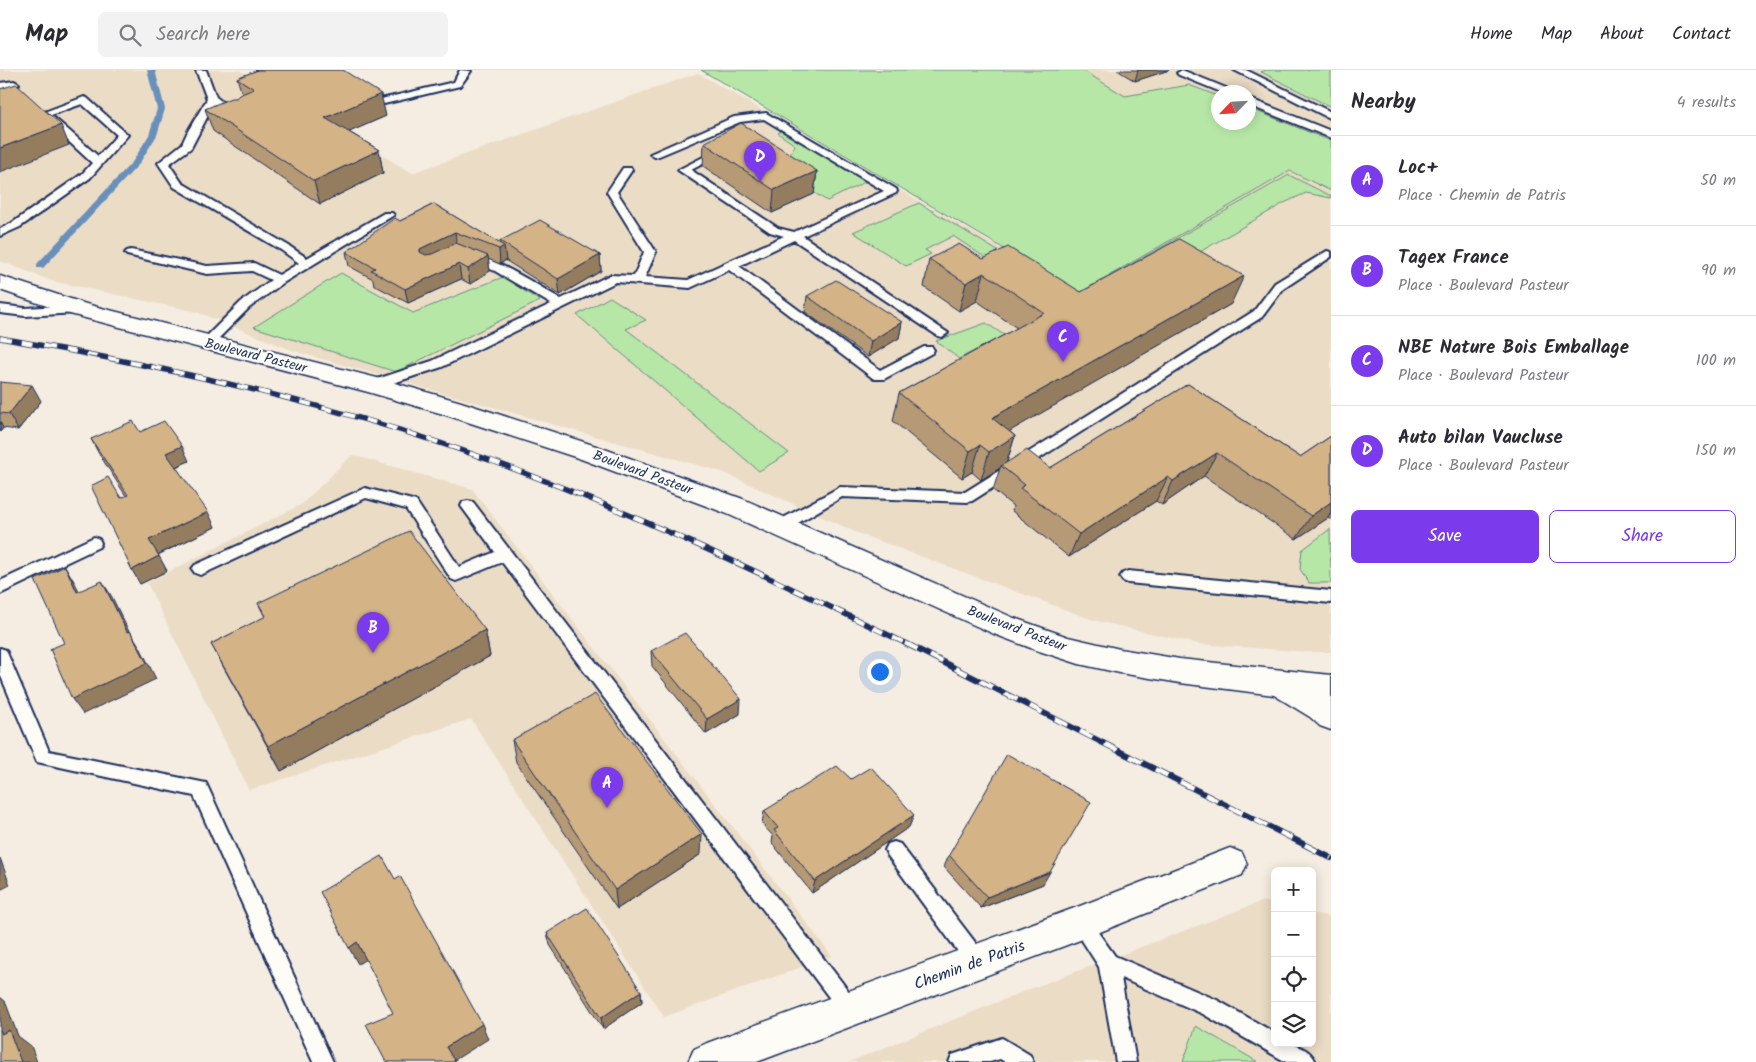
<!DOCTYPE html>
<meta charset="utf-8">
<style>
:root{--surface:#fff;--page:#f2f2f3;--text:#2b2b33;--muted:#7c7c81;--line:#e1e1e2;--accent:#7c3aed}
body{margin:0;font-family:Kalam,sans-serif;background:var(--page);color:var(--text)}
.controls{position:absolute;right:15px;bottom:15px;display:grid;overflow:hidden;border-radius:8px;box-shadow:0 2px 12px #0003}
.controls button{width:45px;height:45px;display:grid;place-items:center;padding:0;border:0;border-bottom:1px solid var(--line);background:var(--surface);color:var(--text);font:25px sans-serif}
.compass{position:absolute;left:1211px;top:15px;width:45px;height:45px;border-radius:50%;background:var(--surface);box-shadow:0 2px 12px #0003;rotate:245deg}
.you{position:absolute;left:879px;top:601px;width:18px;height:18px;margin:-12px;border:4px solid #fff;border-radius:50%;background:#1a73e8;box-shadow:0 0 0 8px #1a73e833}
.badge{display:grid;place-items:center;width:32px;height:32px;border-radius:50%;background:var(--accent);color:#fff;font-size:16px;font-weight:700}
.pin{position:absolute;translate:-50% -41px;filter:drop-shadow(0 1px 2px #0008)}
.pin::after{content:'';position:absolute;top:26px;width:18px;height:15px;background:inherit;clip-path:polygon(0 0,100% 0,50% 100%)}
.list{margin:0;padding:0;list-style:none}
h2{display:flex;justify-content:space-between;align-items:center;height:65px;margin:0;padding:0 20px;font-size:21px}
h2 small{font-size:16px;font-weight:400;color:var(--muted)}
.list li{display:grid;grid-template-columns:32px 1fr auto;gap:15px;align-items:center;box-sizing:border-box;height:90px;padding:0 20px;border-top:1px solid var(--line)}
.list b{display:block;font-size:19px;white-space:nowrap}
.list p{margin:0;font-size:16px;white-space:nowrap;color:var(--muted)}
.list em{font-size:16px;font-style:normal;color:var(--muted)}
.actions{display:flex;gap:10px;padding:15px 20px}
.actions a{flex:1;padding:11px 0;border:1px solid var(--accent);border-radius:8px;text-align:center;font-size:18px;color:var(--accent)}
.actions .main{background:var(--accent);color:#fff}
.icon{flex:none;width:28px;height:28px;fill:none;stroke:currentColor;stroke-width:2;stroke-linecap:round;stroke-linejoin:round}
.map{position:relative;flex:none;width:1331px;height:992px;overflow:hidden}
header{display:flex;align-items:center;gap:30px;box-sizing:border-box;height:70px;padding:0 25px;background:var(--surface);border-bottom:1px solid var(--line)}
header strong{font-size:24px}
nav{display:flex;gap:28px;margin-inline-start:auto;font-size:18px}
.search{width:350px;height:45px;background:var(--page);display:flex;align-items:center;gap:12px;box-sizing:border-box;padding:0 18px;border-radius:8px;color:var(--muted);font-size:19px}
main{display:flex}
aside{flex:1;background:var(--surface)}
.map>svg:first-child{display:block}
.built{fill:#ebdcc6;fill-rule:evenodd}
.green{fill:#b7e7a6;stroke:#698b82}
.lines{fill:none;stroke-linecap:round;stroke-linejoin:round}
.stream{fill:#6890bb;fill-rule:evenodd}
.service-casing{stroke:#1b2f5e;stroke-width:4}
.minor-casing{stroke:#1b2f5e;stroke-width:3}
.tertiary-casing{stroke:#1b2f5e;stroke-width:3}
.service{fill:#fdfcf7;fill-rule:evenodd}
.minor{fill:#fdfcf7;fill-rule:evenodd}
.tertiary{fill:#fdfcf7;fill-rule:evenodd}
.rail-far1-casing{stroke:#1b2f5e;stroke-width:5.5}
.rail-casing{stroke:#1b2f5e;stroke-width:6}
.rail-far1{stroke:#fdfcf7;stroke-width:4;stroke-dasharray:11;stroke-linecap:butt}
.rail{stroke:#fdfcf7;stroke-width:4.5;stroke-dasharray:14;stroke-linecap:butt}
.wall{fill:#b69a74;stroke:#1b2f5e}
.shaded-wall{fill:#947d5e;stroke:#1b2f5e}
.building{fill:#d4b387;stroke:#1b2f5e}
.labels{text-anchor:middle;stroke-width:4;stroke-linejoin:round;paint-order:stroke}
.street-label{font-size:14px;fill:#1b2f5e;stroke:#fdfcf7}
.near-street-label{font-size:16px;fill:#1b2f5e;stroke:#fdfcf7}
</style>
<header>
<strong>Map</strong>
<div class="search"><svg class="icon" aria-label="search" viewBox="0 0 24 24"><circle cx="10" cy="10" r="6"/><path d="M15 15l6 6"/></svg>Search here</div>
<nav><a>Home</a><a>Map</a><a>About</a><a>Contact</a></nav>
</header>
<main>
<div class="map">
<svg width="1331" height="992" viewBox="0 0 1331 992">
<rect width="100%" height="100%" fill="#f5ede1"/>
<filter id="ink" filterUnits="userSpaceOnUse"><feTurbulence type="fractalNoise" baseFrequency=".02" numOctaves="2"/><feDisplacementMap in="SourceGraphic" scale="10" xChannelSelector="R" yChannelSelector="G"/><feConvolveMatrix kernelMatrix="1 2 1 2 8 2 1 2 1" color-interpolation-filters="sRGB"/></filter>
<g filter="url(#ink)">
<g class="built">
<path d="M0,0H239L412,103L698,3L1078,223L1279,107L1073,0H1331V582H1308L1198,574L1093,550L860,464L722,402L297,282L197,242L52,211L0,191ZM1218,22H1248V52H1218Z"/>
<polygon points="352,385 472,419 832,886 664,947 471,649 249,720 147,513 302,434"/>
<polygon points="1263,831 1275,834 1275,973 1312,973 1312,843 1331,847 1331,992 849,992 1030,919"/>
</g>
<g class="green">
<polygon points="701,0 1082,0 1125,26 1189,15 1218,26 1218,52 1248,52 1249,38 1331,71 1331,121 1290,101 1079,223"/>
<polygon points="1266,0 1331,0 1331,37 1261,2"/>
<polygon points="783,60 867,111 827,131 746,78 790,84 795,75 778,63"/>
<polygon points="1289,105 1331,126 1331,128 1306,123 1284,133 1198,183 1013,261"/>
<polygon points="919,133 1019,194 986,188 953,166 925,180 931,184 906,196 853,162"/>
<polygon points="341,203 413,243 503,207 540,231 396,302 254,257"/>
<polygon points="610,227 646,250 626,259 789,383 759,401 577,245"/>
<polygon points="986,253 1004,265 959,289 936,271"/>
<polygon points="1330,459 1331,513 1309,513 1300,499 1302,480"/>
<polygon points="1196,956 1258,992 1183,992"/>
</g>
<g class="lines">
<polygon class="stream" points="147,0 155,0 165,39 157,65 139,94 43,198 37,198 37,194 133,91 149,65 157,39"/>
<defs>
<g id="service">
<polygon points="196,0 206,0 216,27 225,34 220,37 214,34 191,78 169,94 182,113 289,176 307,188 384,143 392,143 394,145 283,213 249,238 211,276 203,276 201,273 203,270 241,232 271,210 252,201 207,204 127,185 125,183 127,181 131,180 207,196 254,193 279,205 299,193 281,180 174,117 158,93 182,74 188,61 207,29"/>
<polygon points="460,0 471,1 460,16 384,34 379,31 381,29 454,12"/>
<polygon points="1182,0 1231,20 1233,22 1221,22 1179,5 1177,3"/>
<polygon points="1234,0 1246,0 1331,42 1331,49"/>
<polygon points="14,11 19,14 7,30 0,32 0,26 6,18 0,19 0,13"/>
<path d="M84,27L87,28L128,65L90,108L20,157L0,166V159L12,153L82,104L92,93L39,44ZM82,34L117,65L98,86L51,45Z"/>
<polygon points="1248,28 1331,61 1331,68 1248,35"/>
<path d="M766,43L896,119L897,121L896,123L803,166L948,263L942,267L938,266L794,170L739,196L880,300L924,277H932L934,280L932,283L884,309H874L729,200L690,218L616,212L442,297L378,318H368L367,315L368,312L432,291L551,234L495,201L466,189L464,187L466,185C482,180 544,219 561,229L610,205L634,206L644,182L607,122L623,98H631L632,100L617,122L656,182L645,207L688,210L784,166L770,162L678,100L717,80L721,79L726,82L691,100L778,158L794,162L884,121L764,49L740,52L659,86L655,87L650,84L734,47Z"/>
<polygon points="1327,181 1331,182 1331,187 1283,219 1262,247 972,431 967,432 842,427 786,460 781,461 776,460 774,456 776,452 840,417 965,422 1254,241 1275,213"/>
<polygon points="0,235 25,238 78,235 84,239 78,243 25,246 0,243"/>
<polygon points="365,418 416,431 459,497 495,482 461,436 463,432 468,431 473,432 857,932 860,939 857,946 850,949 843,946 502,492 461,509 456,511 451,509 406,439 366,428 205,503 200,505 195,503 192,499 195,495"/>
<polygon points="94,467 99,469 101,473 99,477 0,524 0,511"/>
<polygon points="1128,501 1331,521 1331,533 1128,513 1123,511 1120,507 1123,503"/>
<polygon points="0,578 6,580 8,585 49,681 206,713 333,992 313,992 194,726 37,692 0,604"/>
<polygon points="894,772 900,774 984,884 987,891 984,898 977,901 970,898 888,786 885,780 888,774"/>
<path d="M1080,844L1087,847L1115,886L1217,930L1275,963V973C1291,973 1309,976 1316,992H1286L1203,944L1121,908L1136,992H1116L1099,897L1071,853L1073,847Z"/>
<polygon points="1002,968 1030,985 1033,992 1005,992 1000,989 990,992 949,992 952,985"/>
</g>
<polygon id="minor" points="1230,778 1242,783 1247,794 1242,805 1080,870 757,992 688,992 694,979 707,973 1080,836"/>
<polygon id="tertiary" points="0,206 86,234 381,309 461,332 599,377 743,429 1014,548 1068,567 1120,579 1180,589 1331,605 1331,660 1320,656 1310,647 1274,625 1180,613 1120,603 1079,594 1036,580 994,564 725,443 581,389 443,344 368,322 70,244 0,220"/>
</defs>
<use href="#service" class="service-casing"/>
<use href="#minor" class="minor-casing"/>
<use href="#tertiary" class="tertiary-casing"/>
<use href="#service" class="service"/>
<use href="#minor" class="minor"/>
<use href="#tertiary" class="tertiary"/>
<defs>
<path id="rail-far1" d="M0,268C167,297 332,333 492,391C634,442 771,508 907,574"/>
<polyline id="rail" points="905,573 1331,788"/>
</defs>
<use href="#rail-far1" class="rail-far1-casing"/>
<use href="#rail" class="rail-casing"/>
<use href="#rail-far1" class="rail-far1"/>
<use href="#rail" class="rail"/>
</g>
<g class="wall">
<polygon points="255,0 343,0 386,46 349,62 379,80 383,103 320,134 213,61 205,39 236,28 242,24 237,8 256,1"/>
<polygon points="1117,0 1169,0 1135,11"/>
<polygon points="704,73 817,101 814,124 772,143 703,96"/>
<polygon points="434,134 500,174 500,171 600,185 601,201 560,225 505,190 506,190 500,194 488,189 490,201 470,214 461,209 408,233 374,215 373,209 349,196 346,182 400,151"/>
<polygon points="929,189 983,189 1081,222 1231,234 1009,361 1015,366 1007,392 1050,398 1188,314 1300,387 1331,366 1331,450 1328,448 1296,469 1204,406 1162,435 1156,431 1069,487 1012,441 1013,436 993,420 1000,398 981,410 972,402 962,408 893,351 899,323 1017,258 977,231 959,241 924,217"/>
<polygon points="807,226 902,252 899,268 868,287 805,242"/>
<polygon points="0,312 41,331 18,360 3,358 0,362"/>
<polygon points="140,362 189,391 176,397 215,457 158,485 167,501 140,514 121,428 126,426 99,384 91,369"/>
<polygon points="258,533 485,560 490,586 281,701 225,600 211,574 265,547"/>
<polygon points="651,581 740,644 706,664 652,596"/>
<polygon points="512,670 701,784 617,839 516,692"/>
<polygon points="851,709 914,745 909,757 812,823 772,773 773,766 762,754 764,741"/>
<polygon points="949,785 1043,814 981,838 944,797"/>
<polygon points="547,863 641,921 642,932 603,959 550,875"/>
</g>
<g class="shaded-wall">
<polygon points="1138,0 1169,0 1135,11"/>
<polygon points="381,24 386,46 331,70 325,48"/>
<polygon points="61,55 69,75 0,102 0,78"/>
<polygon points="379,80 383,103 320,134 314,111"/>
<polygon points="817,101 814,124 772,143 774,120"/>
<polygon points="455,162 457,176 423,193 420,182 420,179"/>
<polygon points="504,176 506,190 500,194 499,179"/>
<polygon points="600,185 601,201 560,225 558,209"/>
<polygon points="488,186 490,201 470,214 468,199"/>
<polygon points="459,194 461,209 408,233 405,219"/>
<polygon points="984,203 977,231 959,241 966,213"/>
<polygon points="1244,206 1231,234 984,376 992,348"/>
<polygon points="902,252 899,268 868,287 871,271"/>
<polygon points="32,315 41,331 18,360 9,344"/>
<polygon points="0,352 3,358 0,362"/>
<polygon points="1015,366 1006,394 1001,396 1000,398 981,410 989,382"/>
<polygon points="980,375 972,402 962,408 970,381"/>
<polygon points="182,376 189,391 173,398 166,383"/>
<polygon points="1217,383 1204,406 1162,435 1173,411"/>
<polygon points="1168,407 1156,431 1069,487 1079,464"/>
<polygon points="1331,432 1331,442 1328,448 1296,469 1311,446"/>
<polygon points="208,442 215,457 157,485 149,470"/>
<polygon points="159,486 167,501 140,514 132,500"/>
<polygon points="65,496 75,513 88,538 77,522"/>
<polygon points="102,511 112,527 137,578 127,562"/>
<polygon points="485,560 490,586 281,701 268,676"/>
<polygon points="130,561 140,577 156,609 83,644 72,629"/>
<polygon points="741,629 740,644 706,664 707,649"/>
<polygon points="914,745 909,757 812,823 815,811"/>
<polygon points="702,764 701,784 617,839 615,820"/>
<polygon points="0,788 10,815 0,820"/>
<polygon points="1050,802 1043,814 981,838 987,827"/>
<polygon points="357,872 366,889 358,894 349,878"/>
<polygon points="641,921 642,932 603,959 601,948"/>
<polygon points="0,927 5,931 18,966 31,976 37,992 21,992 2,964 0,960"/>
<polygon points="482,954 488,969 453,991 446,977"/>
</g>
<g class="building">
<polygon points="258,0 343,0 381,24 325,48 379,80 314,111 205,39 231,28 236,28 239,25 254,19 237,8"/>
<polygon points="16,14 61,55 0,78 0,19"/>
<polygon points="741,53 817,101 774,120 704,73"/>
<polygon points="434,134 504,176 499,179 455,162 420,179 420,182 426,185 432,184 456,173 488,186 468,199 459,194 405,219 371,200 375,198 346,182 395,148 400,151"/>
<polygon points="540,150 600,185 558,209 500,171"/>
<polygon points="1179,169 1244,206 992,348 1015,366 989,382 980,375 970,381 899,323 1044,243 984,203 966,213 929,189 959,174 983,189 1008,177 1081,222"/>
<polygon points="836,210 902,252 871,271 807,226"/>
<polygon points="0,312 32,315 9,344 0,343"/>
<polygon points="1188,314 1300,387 1331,366 1331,432 1311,446 1217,383 1173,411 1168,407 1079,464 1020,418 1025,415 1001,396 1027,380 1050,398"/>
<polygon points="133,351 140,362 164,351 182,376 166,383 208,442 149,470 159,486 132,500 91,416 108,407 121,428 128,425 91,369"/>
<polygon points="409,461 485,560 268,676 211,574 266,546 258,533"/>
<polygon points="65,496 77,522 102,511 127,562 130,561 147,593 72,629 50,579 64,573 35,510"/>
<polygon points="685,563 741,629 707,649 651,581"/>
<polygon points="595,624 702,764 615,820 512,670"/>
<polygon points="1007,684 1091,732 1050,802 987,827 949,785"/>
<polygon points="837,696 851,709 871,697 914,745 815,811 774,760 778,758 764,741"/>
<polygon points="382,786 395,809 400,806 482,954 446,977 455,992 386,992 366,954 393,943 357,872 349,878 320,822"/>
<polygon points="587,838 641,921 601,948 547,863"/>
<polygon points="0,960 2,964 9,960 21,992 0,992"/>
</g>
</g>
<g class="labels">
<g class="street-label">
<text transform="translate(256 285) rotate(14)" y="5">Boulevard Pasteur</text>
<text transform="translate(643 402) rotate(20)" y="5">Boulevard Pasteur</text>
<text transform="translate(1017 558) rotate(21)" y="5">Boulevard Pasteur</text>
</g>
<g class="near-street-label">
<text transform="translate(969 894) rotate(-20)" y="6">Chemin de Patris</text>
</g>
</g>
</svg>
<div class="controls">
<button>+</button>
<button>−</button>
<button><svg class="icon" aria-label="locate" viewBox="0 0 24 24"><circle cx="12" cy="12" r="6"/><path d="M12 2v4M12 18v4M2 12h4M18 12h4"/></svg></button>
<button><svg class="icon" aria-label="layers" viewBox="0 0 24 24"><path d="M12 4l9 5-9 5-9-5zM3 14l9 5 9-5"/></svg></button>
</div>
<svg class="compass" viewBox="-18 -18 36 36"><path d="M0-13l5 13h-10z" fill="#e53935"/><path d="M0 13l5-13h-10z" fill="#7c7c81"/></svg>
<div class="you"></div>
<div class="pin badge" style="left:607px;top:738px">A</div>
<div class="pin badge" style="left:373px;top:583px">B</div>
<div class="pin badge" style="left:1063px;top:292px">C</div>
<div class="pin badge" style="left:760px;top:112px">D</div>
</div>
<aside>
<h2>Nearby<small>4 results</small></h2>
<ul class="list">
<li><span class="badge">A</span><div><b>Loc+</b><p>Place · Chemin de Patris</p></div><em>50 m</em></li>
<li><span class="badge">B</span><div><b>Tagex France</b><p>Place · Boulevard Pasteur</p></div><em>90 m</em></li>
<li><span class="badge">C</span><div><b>NBE Nature Bois Emballage</b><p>Place · Boulevard Pasteur</p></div><em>100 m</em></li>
<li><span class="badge">D</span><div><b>Auto bilan Vaucluse</b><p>Place · Boulevard Pasteur</p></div><em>150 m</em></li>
</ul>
<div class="actions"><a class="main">Save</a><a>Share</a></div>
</aside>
</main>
